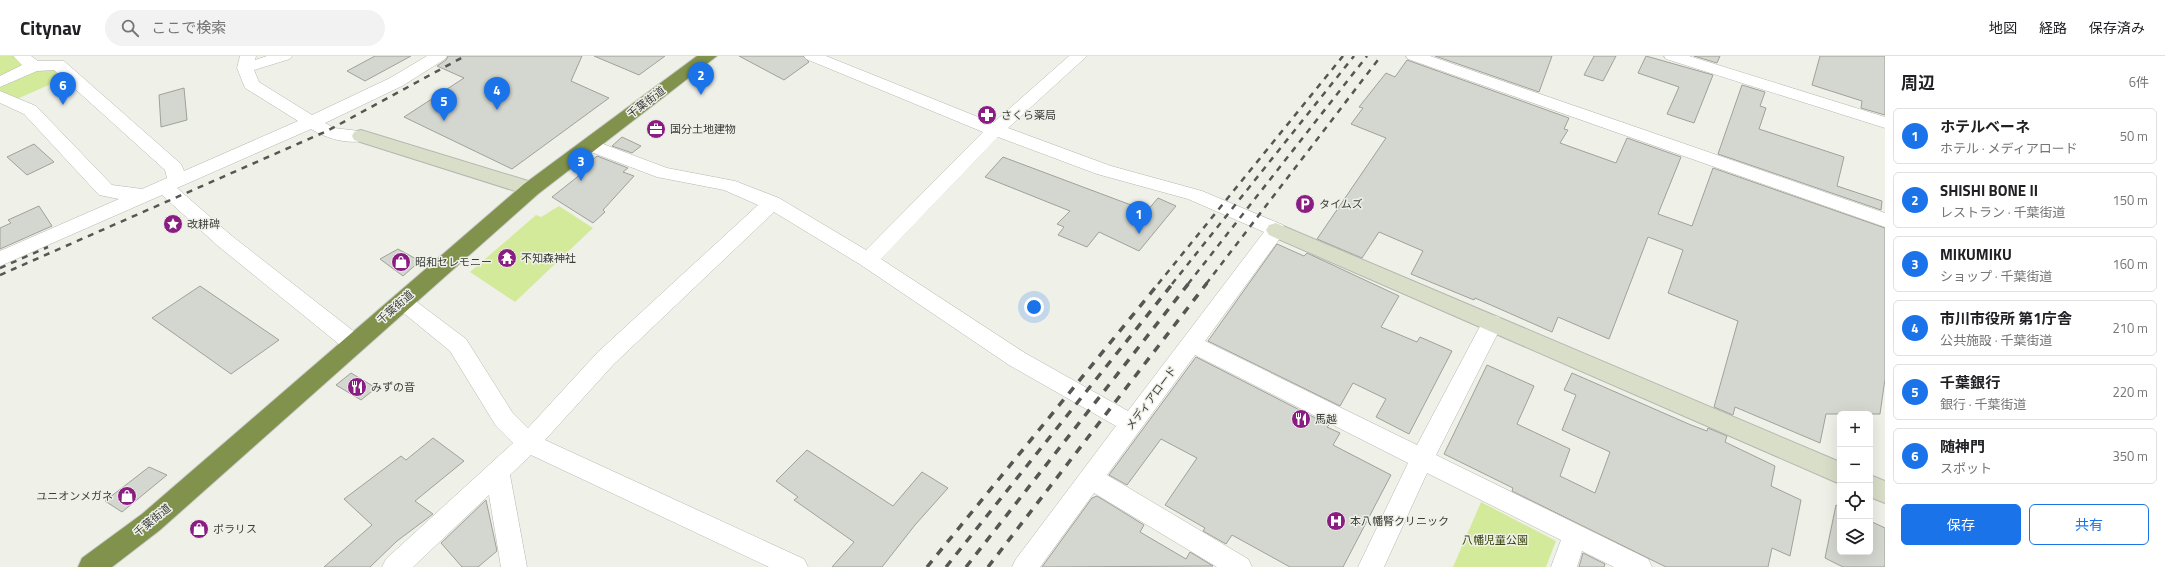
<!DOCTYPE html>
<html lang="ja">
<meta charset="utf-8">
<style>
:root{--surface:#fff;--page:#f2f2f2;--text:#202124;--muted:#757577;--line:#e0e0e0;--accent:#1a73e8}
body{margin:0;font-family:"Titillium Web","Noto Sans JP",sans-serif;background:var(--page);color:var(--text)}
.controls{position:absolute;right:12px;bottom:12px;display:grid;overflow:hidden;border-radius:6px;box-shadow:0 4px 16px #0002}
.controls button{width:36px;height:36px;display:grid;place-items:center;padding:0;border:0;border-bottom:1px solid var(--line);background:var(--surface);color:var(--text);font:20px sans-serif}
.you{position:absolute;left:1034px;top:251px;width:14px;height:14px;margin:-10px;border:3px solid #fff;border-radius:50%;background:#1a73e8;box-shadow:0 0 0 6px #1a73e833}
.badge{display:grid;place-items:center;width:26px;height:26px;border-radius:50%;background:var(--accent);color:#fff;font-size:13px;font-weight:700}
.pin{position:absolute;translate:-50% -33px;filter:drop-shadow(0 1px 2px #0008)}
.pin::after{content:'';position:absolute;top:21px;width:14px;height:12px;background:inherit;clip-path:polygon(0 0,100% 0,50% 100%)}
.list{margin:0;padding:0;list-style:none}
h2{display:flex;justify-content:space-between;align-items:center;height:52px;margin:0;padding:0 16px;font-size:17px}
h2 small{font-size:13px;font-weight:400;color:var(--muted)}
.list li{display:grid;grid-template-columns:26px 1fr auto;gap:12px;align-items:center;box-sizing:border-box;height:56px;margin:0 8px 8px;padding:0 8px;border:1px solid var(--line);border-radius:6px}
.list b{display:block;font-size:15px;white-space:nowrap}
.list p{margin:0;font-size:13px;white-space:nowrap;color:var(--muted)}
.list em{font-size:13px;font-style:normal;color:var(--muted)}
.actions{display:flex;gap:8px;padding:12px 16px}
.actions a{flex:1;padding:9px 0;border:1px solid var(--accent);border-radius:6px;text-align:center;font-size:14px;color:var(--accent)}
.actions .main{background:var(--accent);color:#fff}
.icon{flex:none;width:22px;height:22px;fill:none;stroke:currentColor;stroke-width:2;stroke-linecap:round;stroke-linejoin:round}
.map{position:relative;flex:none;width:1885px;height:511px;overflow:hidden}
header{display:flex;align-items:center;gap:24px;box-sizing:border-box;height:56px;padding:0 20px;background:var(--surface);border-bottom:1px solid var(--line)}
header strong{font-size:19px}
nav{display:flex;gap:22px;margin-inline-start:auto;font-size:14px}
.search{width:280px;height:36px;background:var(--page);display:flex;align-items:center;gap:10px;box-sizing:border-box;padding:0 14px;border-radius:22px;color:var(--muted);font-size:15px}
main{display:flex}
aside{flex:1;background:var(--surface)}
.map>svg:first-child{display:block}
.green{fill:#d4ea9b}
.building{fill:#d4d7cf;stroke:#9fa19a}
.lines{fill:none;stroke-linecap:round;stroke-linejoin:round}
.street-casing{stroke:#b5b7b0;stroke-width:1}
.secondary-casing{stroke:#b5b7b0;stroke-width:2}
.highway-casing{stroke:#ccc;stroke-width:2}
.street{fill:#fff;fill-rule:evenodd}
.secondary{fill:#d9dec9;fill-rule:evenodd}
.highway{fill:#80924b;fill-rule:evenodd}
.rail-far1{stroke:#555753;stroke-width:2.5;stroke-dasharray:6 6;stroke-linecap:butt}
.rail{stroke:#555753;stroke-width:3.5;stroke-dasharray:8 8;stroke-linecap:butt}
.labels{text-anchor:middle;stroke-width:3;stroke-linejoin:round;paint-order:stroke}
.street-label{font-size:11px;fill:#3b3c39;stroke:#eff1e9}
.poi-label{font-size:11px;fill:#3b3c39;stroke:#eff1e9;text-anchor:start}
.park-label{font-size:11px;fill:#374307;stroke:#eff1e9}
</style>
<header>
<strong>Citynav</strong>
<div class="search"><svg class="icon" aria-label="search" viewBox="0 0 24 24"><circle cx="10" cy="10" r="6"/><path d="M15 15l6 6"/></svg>ここで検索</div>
<nav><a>地図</a><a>経路</a><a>保存済み</a></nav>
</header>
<main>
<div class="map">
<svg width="1885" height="511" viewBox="0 0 1885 511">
<rect width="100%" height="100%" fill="#eff1e9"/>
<g class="green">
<polygon points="0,0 14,0 72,15 60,24 17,43 0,43"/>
<polygon points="559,150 593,172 515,246 470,216 536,159 541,161"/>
<polygon points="1481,446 1556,485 1546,511 1453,511"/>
</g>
<g class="building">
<polygon points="375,0 411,0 365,25 347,15"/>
<polygon points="448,0 582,0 571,25 609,42 512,113 404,61 464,22 437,10 446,4"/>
<polygon points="594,0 665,0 639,19"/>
<polygon points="739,0 803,0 809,6 784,24"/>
<polygon points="1435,0 1552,0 1539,36"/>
<polygon points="1594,0 1616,0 1603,25 1584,19"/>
<polygon points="1646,0 1713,19 1694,67 1667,58 1679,31 1638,17"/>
<polygon points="1694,0 1720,0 1717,7"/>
<polygon points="1820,0 1885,0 1885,59 1861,52 1862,45 1812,29"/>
<polygon points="1407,4 1569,62 1564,73 1568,74 1560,87 1616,107 1627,82 1681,101 1658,158 1692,170 1713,112 1885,172 1885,323 1880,358 1826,358 1820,387 1735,351 1733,359 1714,351 1738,265 1668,237 1683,194 1648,181 1609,283 1558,261 1552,276 1475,242 1474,244 1411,218 1423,195 1379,176 1362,202 1317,183 1386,82 1351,68 1363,52 1359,51 1386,17 1395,21"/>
<polygon points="1742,29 1765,36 1760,50 1766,52 1759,73 1844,101 1837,130 1882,145 1881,154 1718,98"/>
<polygon points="184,32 187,64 161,71 159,39"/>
<polygon points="622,81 641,90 632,97 612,90"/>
<polygon points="34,88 54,106 27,119 7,101"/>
<polygon points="597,100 628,112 623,116 634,120 603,154 605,156 593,167 552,141 581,118 578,117"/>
<polygon points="1003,101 1147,155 1158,142 1176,150 1139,195 1099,176 1087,191 1058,179 1064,171 1057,168 1070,155 985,121"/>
<polygon points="39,150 52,170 0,193 0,172 11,167 8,164"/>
<polygon points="1277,188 1304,200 1307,197 1399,240 1381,271 1417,286 1420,281 1452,295 1409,378 1376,361 1386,343 1353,327 1340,350 1208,285"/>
<polygon points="398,193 420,205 403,220 380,203"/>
<polygon points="200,230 279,284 231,318 152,262"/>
<polygon points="1196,301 1329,369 1327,371 1340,377 1333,389 1391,419 1343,511 1290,511 1232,479 1226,488 1203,475 1205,472 1165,449 1197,402 1161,383 1127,429 1109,419"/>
<polygon points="1487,309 1534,330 1517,368 1570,393 1560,420 1595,437 1610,396 1562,374 1576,339 1564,334 1572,317 1691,369 1707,375 1708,372 1727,380 1725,386 1775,410 1771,430 1801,444 1790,500 1772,492 1768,511 1666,511 1512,435 1513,432 1444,398"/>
<polygon points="351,317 376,332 361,344 336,329"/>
<polygon points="433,382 464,405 415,445 433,458 397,485 370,511 324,511 372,469 344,443 401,400 406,404"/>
<polygon points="807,394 893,450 922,416 948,432 915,469 882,511 832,511 854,486 794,444 798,441 776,425"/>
<polygon points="149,411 167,419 122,456 105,445"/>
<polygon points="1097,440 1144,469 1140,476 1186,503 1190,496 1213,510 1042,511 1092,442"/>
<polygon points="486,444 497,495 478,511 462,511 441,487"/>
<polygon points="1836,449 1840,451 1840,496 1870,496 1870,465 1885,472 1885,511 1843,511 1825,502"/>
<polygon points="1583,497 1605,508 1604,511 1579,511"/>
</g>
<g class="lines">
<defs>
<g id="street">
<path d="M13,0H31L38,5H64L181,108L184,115L298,65L245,32L237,12L240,0H256L255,4L267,0H292L290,3L254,14L259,26L312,59L390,22L427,0H447L445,3L402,30L325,67L334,72L367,76L370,80L367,84C349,89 327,83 311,73L177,132L232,180L361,281L364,287L361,293L353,295L345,293L218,190L162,139L0,210V195L119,143L99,139L24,58L0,47V35L36,50L112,129L142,133L167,122L165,114L54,14L37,15L0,31V20L22,9Z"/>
<path d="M804,0H826L993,67L1069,0H1087L1008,72L1111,110L1202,135L1283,169L1286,174L1205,285L1417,389L1485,261L1492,259L1499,261L1503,267L1436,399L1648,503L1652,511H1614L1582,495L1577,511H1551L1561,484L1427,417L1384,511H1358L1408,407L1195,299L1107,419L1248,503L1252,511H1217L1094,437L1040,511H1012L1016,503L1116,370L1009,309L861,209L774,156L614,308L545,384L804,503L808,511H769L531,399L510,419L527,511H501L489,439L413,511H382L386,503L513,387L496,370L450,295L395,250L392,245L395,240L402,237L409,240L466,283L512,356L528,372L598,296L758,149L724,134L657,121L583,93L580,89L583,85L589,83L595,85L667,112L735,125L779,142L866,194L983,76L806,3ZM998,81L1097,118L1188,143L1264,176L1128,355L1025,297L881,203Z"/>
<polygon points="1406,0 1430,0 1885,157 1885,171 1408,3"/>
<polygon points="1664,0 1689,0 1885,61 1885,72 1666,3"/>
</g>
<g id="secondary">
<polygon points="361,74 538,128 541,133 538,138 531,140 354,84 352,80 354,76"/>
<polygon points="1276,167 1840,406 1840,428 1269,179 1266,174 1269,169"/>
<polygon points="1870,419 1885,425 1885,447 1870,441"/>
</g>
<polygon id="highway" points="697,0 717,0 538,138 160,474 112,511 78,511 82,502 142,458 524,128"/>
</defs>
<use href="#street" class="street-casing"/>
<use href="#secondary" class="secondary-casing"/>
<use href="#highway" class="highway-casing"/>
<use href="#street" class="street"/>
<use href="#secondary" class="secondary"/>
<use href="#highway" class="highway"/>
<g class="rail-far1">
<polyline points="0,212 48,191"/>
<polyline points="0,219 327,75 465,0"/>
<polyline points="1158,228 1343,0"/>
<polyline points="1172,228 1354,0"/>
<polyline points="1188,228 1367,0"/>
<polyline points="1206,228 1381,0"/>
</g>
<g class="rail">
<polyline points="927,511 1159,227"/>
<polyline points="946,511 1173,227"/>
<polyline points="966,511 1189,227"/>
<polyline points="988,511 1207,227"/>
</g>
</g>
<defs>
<symbol id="pharmacy-disc" viewBox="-11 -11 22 22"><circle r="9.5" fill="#891d82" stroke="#eff1e9"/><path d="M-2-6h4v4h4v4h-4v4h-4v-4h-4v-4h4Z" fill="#fff"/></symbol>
<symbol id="office-disc" viewBox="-11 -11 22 22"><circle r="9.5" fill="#891d82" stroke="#eff1e9"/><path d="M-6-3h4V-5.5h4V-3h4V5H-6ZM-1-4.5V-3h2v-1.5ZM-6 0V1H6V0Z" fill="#fff"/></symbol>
<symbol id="parking-disc" viewBox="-11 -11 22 22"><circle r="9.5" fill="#891d82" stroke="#eff1e9"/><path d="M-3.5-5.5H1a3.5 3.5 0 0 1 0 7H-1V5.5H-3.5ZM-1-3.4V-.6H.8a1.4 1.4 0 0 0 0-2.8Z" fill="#fff"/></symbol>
<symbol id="sight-disc" viewBox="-11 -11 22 22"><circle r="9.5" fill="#891d82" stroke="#eff1e9"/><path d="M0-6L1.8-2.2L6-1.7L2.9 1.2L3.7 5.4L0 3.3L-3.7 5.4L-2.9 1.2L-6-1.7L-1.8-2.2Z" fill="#fff"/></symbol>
<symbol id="temple-disc" viewBox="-11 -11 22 22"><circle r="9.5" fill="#891d82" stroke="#eff1e9"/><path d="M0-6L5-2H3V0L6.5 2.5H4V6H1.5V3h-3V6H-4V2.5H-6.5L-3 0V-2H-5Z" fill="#fff"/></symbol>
<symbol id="shop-disc" viewBox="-11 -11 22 22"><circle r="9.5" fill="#891d82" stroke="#eff1e9"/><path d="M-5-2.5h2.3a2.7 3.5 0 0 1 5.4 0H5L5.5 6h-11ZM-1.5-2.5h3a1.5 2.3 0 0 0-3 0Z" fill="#fff"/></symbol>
<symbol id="restaurant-disc" viewBox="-11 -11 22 22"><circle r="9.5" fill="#891d82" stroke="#eff1e9"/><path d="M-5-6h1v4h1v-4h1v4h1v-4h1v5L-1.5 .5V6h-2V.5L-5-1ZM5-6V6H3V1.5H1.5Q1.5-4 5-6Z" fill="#fff"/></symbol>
<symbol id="hospital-disc" viewBox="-11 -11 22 22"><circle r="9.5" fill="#891d82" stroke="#eff1e9"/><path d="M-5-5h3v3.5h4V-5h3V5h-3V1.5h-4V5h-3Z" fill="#fff"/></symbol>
</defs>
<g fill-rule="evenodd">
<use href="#pharmacy-disc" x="976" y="48" width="22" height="22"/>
<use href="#office-disc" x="645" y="62" width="22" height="22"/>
<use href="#parking-disc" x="1294" y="137" width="22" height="22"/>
<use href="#sight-disc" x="162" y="157" width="22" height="22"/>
<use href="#temple-disc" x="496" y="191" width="22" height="22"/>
<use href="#shop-disc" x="390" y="195" width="22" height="22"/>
<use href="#restaurant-disc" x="346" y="320" width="22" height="22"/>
<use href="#restaurant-disc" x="1290" y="352" width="22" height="22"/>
<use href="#shop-disc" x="116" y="429" width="22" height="22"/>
<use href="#hospital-disc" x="1325" y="454" width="22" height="22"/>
<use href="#shop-disc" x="188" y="462" width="22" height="22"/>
</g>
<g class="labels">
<g class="street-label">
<text transform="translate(646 46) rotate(-37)" y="4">千葉街道</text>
<text transform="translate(395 251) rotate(-41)" y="4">千葉街道</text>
<text transform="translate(1151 342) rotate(-53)" y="4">メディアロード</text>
<text transform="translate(152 464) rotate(-39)" y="4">千葉街道</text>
</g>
<g class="poi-label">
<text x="1001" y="63">さくら薬局</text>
<text x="670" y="77">国分土地建物</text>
<text x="1319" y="152">タイムズ</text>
<text x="187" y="172">改耕碑</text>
<text x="521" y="206">不知森神社</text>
<text x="415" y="210">昭和セレモニー</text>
<text x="371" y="335">みずの音</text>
<text x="1315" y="367">馬越</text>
<text x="113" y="444" text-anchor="end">ユニオンメガネ</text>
<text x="1350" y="469">本八幡腎クリニック</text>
<text x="213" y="477">ポラリス</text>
</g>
<g class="park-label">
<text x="1495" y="488">八幡児童公園</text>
</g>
</g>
</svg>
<div class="controls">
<button>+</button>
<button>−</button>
<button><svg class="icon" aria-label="locate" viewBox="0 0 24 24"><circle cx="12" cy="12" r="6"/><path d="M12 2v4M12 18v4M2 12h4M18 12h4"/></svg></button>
<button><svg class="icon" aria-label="layers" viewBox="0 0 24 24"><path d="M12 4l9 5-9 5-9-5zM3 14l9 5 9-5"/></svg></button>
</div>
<div class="you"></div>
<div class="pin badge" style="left:1139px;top:178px">1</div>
<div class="pin badge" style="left:701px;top:39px">2</div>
<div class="pin badge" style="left:581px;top:125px">3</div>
<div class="pin badge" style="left:497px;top:54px">4</div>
<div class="pin badge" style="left:444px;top:65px">5</div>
<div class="pin badge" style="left:63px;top:49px">6</div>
</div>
<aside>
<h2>周辺<small>6件</small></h2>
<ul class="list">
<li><span class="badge">1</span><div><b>ホテルベーネ</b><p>ホテル · メディアロード</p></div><em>50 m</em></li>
<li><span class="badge">2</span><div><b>SHISHI BONE II</b><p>レストラン · 千葉街道</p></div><em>150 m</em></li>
<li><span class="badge">3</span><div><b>MIKUMIKU</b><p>ショップ · 千葉街道</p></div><em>160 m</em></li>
<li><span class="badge">4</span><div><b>市川市役所 第1庁舎</b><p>公共施設 · 千葉街道</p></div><em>210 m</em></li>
<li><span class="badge">5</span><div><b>千葉銀行</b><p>銀行 · 千葉街道</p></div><em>220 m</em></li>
<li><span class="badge">6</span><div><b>随神門</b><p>スポット</p></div><em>350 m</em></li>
</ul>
<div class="actions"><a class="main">保存</a><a>共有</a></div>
</aside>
</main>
